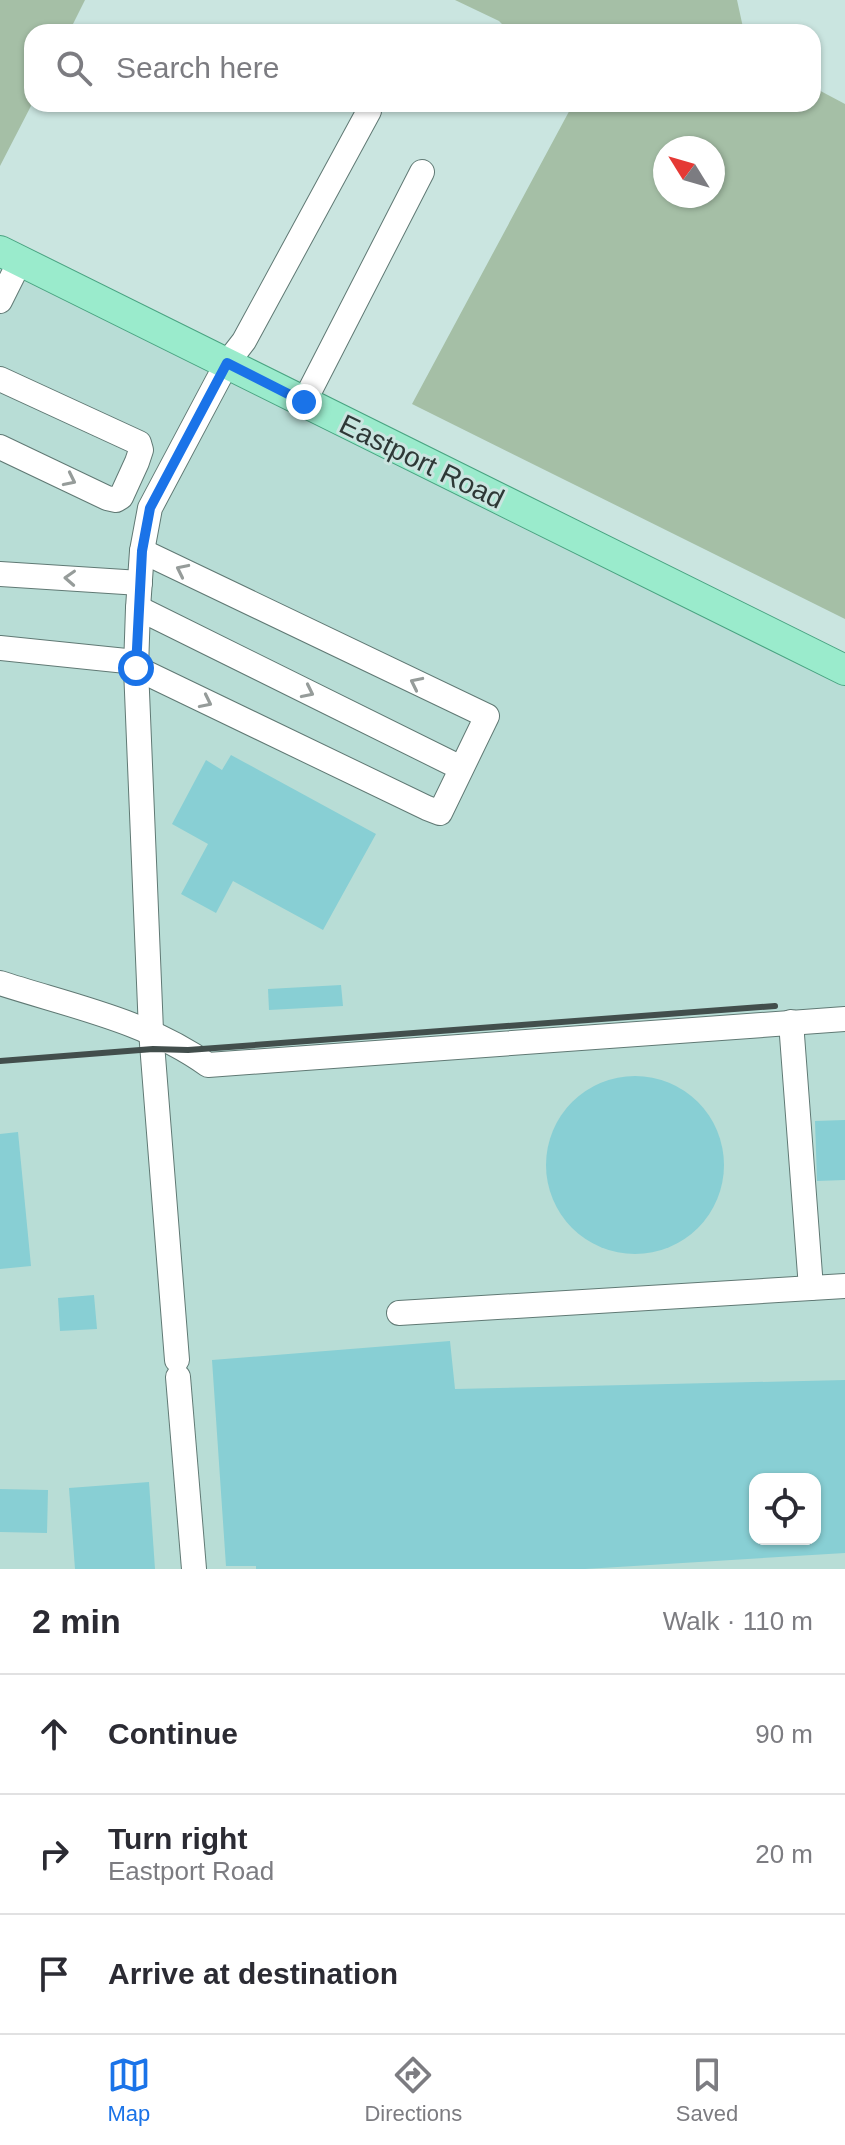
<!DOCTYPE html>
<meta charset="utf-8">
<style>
:root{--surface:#fff;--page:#f7f7f7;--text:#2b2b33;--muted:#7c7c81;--line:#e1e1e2;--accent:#1a73e8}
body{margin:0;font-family:Helvetica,sans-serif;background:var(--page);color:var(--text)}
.controls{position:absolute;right:24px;bottom:24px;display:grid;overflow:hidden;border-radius:16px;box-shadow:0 2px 6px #0004}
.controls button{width:72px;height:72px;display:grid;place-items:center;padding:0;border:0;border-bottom:2px solid var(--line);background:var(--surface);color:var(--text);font:40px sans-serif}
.compass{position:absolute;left:653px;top:136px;width:72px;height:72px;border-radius:50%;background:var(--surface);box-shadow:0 2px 6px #0004;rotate:307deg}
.stop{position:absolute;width:24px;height:24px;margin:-18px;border:6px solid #1a73e8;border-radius:50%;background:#fff}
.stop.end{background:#1a73e8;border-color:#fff;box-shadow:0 2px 8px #0008}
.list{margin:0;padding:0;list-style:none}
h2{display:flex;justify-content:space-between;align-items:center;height:104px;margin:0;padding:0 32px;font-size:34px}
h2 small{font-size:26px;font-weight:400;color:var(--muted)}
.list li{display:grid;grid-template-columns:52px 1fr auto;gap:24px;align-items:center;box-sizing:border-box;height:120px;padding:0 32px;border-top:2px solid var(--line)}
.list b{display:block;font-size:30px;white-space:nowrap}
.list p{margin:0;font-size:26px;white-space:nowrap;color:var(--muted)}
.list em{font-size:26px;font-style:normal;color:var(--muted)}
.icon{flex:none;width:44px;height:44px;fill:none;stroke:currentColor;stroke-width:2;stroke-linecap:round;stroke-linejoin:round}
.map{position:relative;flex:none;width:845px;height:1569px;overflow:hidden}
.search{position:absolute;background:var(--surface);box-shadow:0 2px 6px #0004;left:24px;right:24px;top:24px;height:88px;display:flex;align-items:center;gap:20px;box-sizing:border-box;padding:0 28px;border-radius:24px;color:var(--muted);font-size:30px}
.sheet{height:464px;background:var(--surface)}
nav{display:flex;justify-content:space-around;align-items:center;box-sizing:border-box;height:112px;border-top:2px solid var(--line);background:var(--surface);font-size:22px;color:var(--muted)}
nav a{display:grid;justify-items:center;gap:4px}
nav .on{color:var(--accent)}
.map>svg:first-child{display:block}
.built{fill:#b8ddd6;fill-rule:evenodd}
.green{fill:#a5bfa6;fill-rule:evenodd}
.building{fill:#88cfd4;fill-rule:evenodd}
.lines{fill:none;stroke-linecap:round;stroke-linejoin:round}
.minor-casing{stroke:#607974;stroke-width:26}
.major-casing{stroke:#49a381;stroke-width:32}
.minor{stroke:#fff;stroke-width:24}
.major{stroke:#9aebcc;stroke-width:30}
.rail{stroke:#424e4c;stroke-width:6}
.oneway{stroke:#969c9a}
.route{stroke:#1a73e8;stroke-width:10}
.labels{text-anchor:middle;stroke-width:6;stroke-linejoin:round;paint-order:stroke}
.street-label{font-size:28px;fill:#2e3836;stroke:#cae5e0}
</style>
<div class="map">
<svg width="845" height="1569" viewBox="0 0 845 1569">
<rect width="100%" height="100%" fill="#cae5e0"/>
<path class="built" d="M0,266L845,685V1569H0ZM755,1479H815V1539H755Z"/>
<g class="green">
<polygon points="0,0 85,0 69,32 32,32 32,104 0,166"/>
<polygon points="455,0 737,0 744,32 510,32 499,21"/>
<path d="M813,87L845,104V619L412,404L573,104H813ZM713,148V196H665V148Z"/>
</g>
<g class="building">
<polygon points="231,755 376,834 323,930 233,881 216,913 181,894 208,844 172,824 206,760 222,770"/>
<polygon points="341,985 343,1006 269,1010 268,989"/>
<circle cx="635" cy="1165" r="89"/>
<polygon points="845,1120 845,1180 817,1181 815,1121"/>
<polygon points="18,1132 31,1266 0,1269 0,1134"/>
<polygon points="94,1295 97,1329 60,1331 58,1298"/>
<path d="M450,1341L455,1389L845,1380V1553L585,1569H256V1566H226L212,1360ZM755,1479H815V1539H755Z"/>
<polygon points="149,1482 155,1569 75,1569 69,1488"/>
<polygon points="0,1489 48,1490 47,1533 0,1532"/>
</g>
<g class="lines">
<defs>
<g id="minor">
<polyline points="0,301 20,261"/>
<polyline points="0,379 139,443 141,450 137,462 121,497 116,500 107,498 0,447"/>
<polyline points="304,402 422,172"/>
<polyline points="0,574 140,583"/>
<polyline points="138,608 461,768"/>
<polyline points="0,648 136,662"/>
<polyline points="136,668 427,808 440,813 487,716 142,551"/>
<path d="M0,983C71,1006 147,1021 208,1065L845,1019"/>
<polyline points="791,1022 811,1288"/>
<polyline points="399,1313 845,1286"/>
<polyline points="177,1360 151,1031 136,668 138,608 142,551 150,508 227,363 244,341 369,111"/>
<polyline points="178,1377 194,1569"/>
</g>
<polyline id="major" points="0,251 845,670"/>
</defs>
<use href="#minor" class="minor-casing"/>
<use href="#major" class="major-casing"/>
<use href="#minor" class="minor"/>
<use href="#major" class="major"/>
<polyline class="rail" points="0,1061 153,1049 188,1050 775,1006"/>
</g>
<defs><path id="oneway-chevron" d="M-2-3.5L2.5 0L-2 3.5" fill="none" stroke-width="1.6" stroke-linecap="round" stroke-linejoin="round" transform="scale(2)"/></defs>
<g class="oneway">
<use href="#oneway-chevron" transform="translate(70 480) rotate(26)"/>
<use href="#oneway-chevron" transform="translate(182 570) rotate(-154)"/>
<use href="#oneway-chevron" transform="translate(70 578) rotate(-177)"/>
<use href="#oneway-chevron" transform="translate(416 683) rotate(-154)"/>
<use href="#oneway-chevron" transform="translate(308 692) rotate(26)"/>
<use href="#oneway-chevron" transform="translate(206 702) rotate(26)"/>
</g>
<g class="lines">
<polyline class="route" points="136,668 142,551 150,508 227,363 304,402"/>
</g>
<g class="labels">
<g class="street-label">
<text transform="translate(422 461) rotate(26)" y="10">Eastport Road</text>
</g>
</g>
</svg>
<div class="controls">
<button><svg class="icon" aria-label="locate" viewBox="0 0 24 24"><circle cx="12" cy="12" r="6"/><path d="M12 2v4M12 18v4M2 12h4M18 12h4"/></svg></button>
</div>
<svg class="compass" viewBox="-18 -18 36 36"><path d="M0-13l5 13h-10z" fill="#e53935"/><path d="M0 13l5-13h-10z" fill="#7c7c81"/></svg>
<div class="stop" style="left:136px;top:668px"></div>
<div class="stop end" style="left:304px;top:402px"></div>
<div class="search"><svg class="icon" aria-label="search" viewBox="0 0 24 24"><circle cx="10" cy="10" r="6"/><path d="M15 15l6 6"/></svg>Search here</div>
</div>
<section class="sheet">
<h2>2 min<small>Walk · 110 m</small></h2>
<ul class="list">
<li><svg class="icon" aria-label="ahead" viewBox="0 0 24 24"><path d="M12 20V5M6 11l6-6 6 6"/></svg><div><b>Continue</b></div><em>90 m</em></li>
<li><svg class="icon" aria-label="right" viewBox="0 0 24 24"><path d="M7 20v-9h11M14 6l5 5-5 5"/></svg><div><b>Turn right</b><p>Eastport Road</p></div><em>20 m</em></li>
<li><svg class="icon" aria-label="arrive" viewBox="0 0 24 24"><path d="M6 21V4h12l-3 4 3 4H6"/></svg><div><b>Arrive at destination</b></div></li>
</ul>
</section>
<nav>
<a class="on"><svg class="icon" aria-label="map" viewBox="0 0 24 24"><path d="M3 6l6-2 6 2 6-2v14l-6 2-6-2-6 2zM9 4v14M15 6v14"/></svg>Map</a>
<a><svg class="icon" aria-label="directions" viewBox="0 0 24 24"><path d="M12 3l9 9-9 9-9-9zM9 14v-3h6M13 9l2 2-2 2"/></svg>Directions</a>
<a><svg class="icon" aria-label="saved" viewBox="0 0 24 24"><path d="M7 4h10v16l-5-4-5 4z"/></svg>Saved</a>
</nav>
